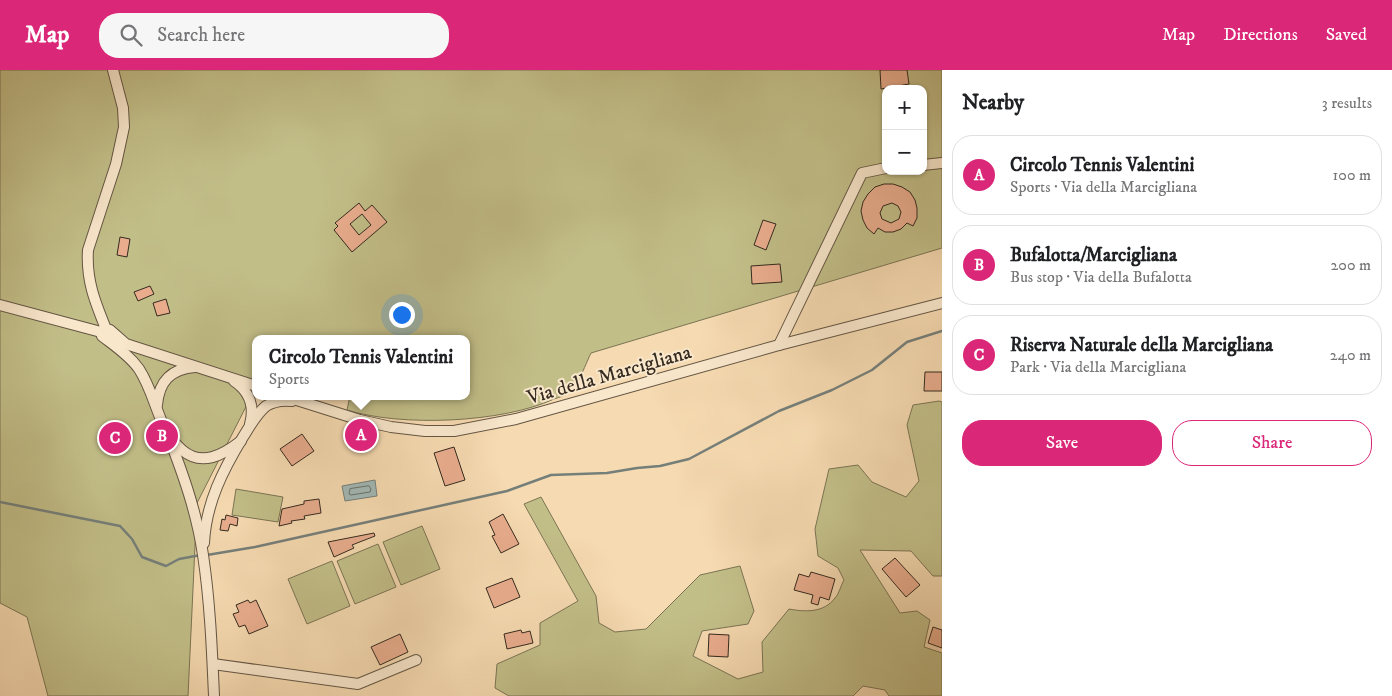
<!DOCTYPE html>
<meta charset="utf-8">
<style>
:root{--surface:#fff;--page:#f6f6f6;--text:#202124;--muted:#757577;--line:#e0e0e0;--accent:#db2777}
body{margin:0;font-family:"IM FELL DW Pica",serif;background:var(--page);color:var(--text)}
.controls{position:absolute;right:15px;top:15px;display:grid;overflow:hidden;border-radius:10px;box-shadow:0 1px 4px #0004}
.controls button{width:45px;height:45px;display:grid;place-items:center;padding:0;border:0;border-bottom:1px solid var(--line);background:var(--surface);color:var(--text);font:25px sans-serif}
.you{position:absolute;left:401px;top:244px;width:18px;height:18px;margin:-12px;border:4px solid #fff;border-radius:50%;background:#1a73e8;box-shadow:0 0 0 8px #1a73e833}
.badge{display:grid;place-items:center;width:32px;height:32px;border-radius:50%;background:var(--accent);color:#fff;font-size:16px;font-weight:700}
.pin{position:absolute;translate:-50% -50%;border:2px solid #fff;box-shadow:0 1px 5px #0006}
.popup{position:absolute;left:252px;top:265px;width:218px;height:65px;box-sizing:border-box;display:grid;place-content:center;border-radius:10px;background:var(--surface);filter:drop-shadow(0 1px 4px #0005);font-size:16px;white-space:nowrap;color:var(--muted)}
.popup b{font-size:19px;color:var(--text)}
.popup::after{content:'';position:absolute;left:50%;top:100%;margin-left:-10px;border:10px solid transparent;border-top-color:var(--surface)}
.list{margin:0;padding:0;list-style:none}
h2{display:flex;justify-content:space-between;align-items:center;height:65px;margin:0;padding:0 20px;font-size:21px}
h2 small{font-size:16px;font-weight:400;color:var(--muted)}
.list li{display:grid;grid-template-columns:32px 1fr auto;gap:15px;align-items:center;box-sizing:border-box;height:80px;margin:0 10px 10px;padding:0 10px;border:1px solid var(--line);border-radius:20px}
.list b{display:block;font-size:19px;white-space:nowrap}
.list p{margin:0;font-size:16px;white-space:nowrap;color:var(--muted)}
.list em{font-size:16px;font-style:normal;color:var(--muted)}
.actions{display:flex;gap:10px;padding:15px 20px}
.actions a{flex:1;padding:11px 0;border:1px solid var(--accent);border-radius:20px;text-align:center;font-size:18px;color:var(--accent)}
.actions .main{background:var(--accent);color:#fff}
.icon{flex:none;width:28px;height:28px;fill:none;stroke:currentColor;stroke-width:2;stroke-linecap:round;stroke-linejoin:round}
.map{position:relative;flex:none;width:942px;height:626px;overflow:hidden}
header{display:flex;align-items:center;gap:30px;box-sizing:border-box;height:70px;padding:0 25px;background:var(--accent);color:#fff}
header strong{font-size:24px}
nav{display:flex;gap:28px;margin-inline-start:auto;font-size:18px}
.search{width:350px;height:45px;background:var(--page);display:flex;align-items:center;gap:12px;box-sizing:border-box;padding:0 18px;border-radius:20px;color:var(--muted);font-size:19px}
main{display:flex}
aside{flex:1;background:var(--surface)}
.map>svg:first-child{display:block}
.green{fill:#c2be88;stroke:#7b7454;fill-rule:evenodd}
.water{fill:#a1b8b6;stroke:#757f7a}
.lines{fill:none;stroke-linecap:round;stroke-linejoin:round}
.shore{stroke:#6a716a;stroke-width:1}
.stream{stroke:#757f7a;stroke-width:2.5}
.building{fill:#e9ad8e;stroke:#342a1f;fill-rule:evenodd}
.minor-casing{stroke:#645644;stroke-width:12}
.minor{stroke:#f9e7cc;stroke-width:10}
.labels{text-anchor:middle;stroke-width:4;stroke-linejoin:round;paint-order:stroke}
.street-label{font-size:20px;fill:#342a1f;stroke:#f9e7cc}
</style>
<header>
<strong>Map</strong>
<div class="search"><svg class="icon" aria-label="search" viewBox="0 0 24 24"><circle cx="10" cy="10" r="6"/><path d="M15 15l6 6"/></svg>Search here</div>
<nav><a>Map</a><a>Directions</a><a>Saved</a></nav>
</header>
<main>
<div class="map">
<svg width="942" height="626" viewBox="0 0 942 626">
<rect width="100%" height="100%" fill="#f6dab1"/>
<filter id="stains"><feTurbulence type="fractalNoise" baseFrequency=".004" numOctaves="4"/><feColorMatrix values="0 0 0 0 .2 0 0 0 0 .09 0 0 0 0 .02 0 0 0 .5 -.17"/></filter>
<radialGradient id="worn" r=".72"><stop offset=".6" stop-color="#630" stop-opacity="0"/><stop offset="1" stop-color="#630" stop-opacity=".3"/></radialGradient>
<g class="green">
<path d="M0,0H942V178L591,283C587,291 577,317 572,321C567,325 560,327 554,329C502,353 401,357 347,340L350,326H466V269H256V317L197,433L188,626H48L27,547L0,533ZM886,19H923V101H886Z"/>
<path d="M939,331L942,332V506H933L911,481L860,480L900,543L917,541L930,550L924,577L942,583V626H889L885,620L863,616L853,626H509L495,618L497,594L540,575V553L578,531L524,434L541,427L596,526L599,553L615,562L646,559L700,505L740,496L754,541L748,554L702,561L693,586L738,609L763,602L762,572L789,539C805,542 824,543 835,528C839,524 841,515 844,510L838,498L818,486L815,459L829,399L858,395L872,412L906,427L919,411L907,355L913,335Z"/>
<polygon points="236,419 283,427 278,452 232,445"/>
<polygon points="422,456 440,499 401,515 383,472"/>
<polygon points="378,474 396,517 355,534 337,491"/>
<polygon points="332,491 350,536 307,554 288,509"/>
</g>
<polygon class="water" points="375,410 377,426 345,431 342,416"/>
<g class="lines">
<polygon class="shore" points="369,416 371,419 370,422 351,425 349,424 350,419"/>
<g class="stream">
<polyline points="0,432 120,456 132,469 142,487 166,496 179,489 201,485"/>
<polyline points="207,485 255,477 507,421 551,405 607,403 637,398 660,396 689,389 779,341 832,320 872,300 907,272 942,261"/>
</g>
</g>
<g class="building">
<polygon points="880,0 907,0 909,14 881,19"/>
<path d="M884,114H893L902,117L910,122L915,130L917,138V148L913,156L907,153L901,159L893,162H885L878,158L874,164L867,158L863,150L861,141L863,132L868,124L875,117ZM892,133L898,136L901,142L899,149L891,153L882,149L880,143L883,136Z"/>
<path d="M359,133L365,141L372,135L387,152L352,182L334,160L338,156L335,153ZM362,144L371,155L359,165L350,154Z"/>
<polygon points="763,150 776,154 766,180 754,175"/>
<polygon points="120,167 130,169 127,187 117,185"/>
<polygon points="780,194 782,212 752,214 751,196"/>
<polygon points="150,216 154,224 138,231 134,222"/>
<polygon points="166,229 170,243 157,246 153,233"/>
<polygon points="925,302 942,302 942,321 924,321"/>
<polygon points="302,364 314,381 292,396 280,379"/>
<polygon points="454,377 465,410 445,416 434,383"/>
<polygon points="319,429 321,443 304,446 305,449 291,451 292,453 279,456 282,439 304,434 304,431"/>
<polygon points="503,444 519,474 501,483 492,466 495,465 489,452"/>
<polygon points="226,445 238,448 237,456 230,454 228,461 220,460 222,449 225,450"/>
<polygon points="374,463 375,466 352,475 354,478 334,487 328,472"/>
<polygon points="895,488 920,515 906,527 882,499"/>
<polygon points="811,502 835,509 829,530 820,527 818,535 811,533 813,525 794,520 799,504 809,507"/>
<polygon points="512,508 520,527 494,538 486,518"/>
<polygon points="248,530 250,533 256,530 268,556 249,564 245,555 239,557 233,544 239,542 236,535"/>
<polygon points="933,557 942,560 942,578 928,573"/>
<polygon points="521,560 522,563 530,561 533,573 507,579 504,564"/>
<polygon points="400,564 408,582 380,595 371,577"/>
<polygon points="709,564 729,565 728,587 708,586"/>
</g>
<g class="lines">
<defs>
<g id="minor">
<polyline points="923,95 942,93"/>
<polyline points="0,235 101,262 104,259 110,260 126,274 256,316"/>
<path d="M106,259C95,232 86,210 88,180L116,94L124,57L123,38L113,0"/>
<path d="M101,262L102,266C115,276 129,285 139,299C152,319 156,342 167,363C170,369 177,375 182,380C202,397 223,385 241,371"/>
<polyline points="779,275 862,103 886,98"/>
<path d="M234,311C249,321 255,336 250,354"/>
<polyline points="284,326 360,350 391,357 425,361 454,361 516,349 779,275 942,233"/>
<path d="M157,335C159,312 170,299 195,297"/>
<path d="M168,365C183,404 197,443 203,485C210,531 212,580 214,626"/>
<path d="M204,473C206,433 223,400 243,367C250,356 256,344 266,336C274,331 283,330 292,331"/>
<polyline points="213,594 358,614 416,590"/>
</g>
</defs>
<use href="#minor" class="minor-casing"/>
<use href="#minor" class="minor"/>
</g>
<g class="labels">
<g class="street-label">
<text transform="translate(609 304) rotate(-16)" y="7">Via della Marcigliana</text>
</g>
</g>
<rect width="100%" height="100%" filter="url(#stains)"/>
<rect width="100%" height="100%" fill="url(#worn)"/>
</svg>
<div class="controls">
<button>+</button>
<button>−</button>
</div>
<div class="you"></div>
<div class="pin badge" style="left:361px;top:365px">A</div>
<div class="popup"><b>Circolo Tennis Valentini</b>Sports</div>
<div class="pin badge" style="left:162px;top:366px">B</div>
<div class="pin badge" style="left:115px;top:368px">C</div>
</div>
<aside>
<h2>Nearby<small>3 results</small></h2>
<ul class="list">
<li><span class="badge">A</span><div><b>Circolo Tennis Valentini</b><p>Sports · Via della Marcigliana</p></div><em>100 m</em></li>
<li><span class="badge">B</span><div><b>Bufalotta/Marcigliana</b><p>Bus stop · Via della Bufalotta</p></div><em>200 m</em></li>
<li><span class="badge">C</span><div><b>Riserva Naturale della Marcigliana</b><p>Park · Via della Marcigliana</p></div><em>240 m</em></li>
</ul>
<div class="actions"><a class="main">Save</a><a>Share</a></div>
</aside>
</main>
